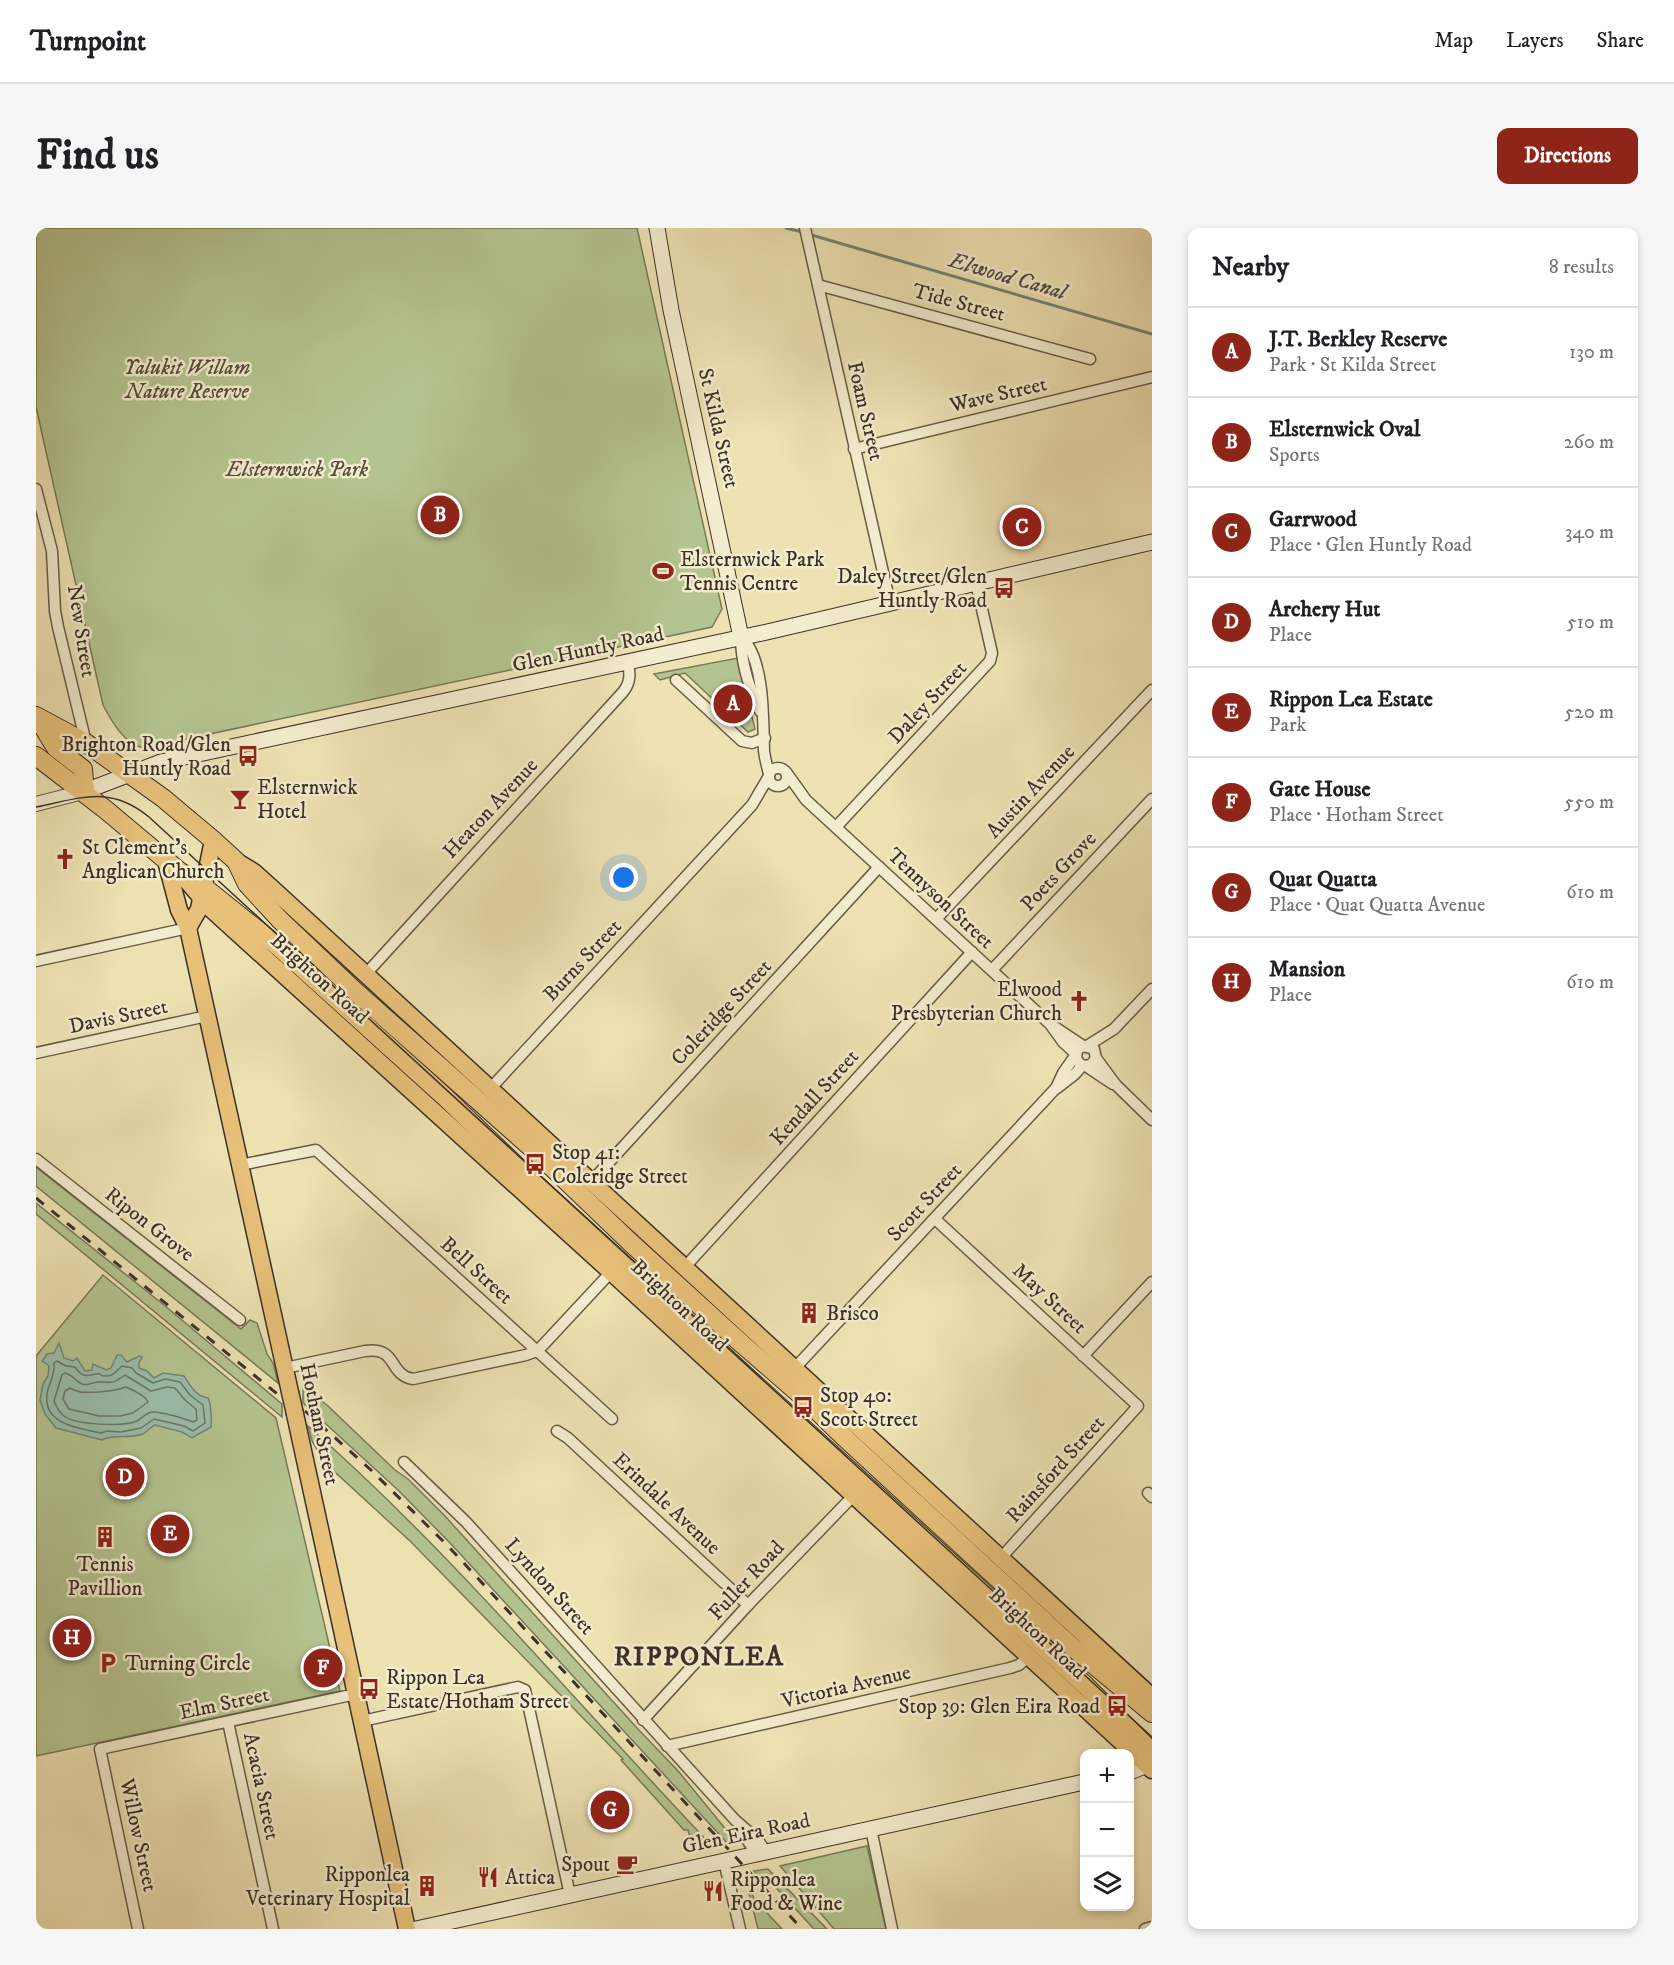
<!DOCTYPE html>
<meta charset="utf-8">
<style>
:root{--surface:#fff;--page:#f6f6f6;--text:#202124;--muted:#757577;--line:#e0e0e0;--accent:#8f2418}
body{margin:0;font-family:"IM FELL DW Pica",serif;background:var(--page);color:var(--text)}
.controls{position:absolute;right:18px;bottom:18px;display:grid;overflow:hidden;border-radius:12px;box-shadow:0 3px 9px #0003}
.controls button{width:54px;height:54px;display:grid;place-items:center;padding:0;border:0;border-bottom:2px solid var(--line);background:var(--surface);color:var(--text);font:30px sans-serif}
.you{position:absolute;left:588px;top:650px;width:21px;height:21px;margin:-15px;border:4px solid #fff;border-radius:50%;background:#1a73e8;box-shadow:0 0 0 9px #1a73e833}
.badge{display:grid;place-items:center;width:39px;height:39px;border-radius:50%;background:var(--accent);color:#fff;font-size:20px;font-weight:700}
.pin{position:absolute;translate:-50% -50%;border:3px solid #fff;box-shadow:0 2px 6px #0006}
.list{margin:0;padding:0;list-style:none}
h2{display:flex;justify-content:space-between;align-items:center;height:78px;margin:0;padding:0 24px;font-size:26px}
h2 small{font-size:20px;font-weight:400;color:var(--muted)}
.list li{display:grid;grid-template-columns:39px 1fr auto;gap:18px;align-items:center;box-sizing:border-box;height:90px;padding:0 24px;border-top:2px solid var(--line)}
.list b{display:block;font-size:22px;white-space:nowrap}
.list p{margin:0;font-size:20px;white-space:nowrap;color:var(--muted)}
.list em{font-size:20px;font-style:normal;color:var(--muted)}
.icon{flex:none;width:33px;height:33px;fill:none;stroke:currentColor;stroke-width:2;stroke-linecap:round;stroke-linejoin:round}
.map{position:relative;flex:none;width:1116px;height:1701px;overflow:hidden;border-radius:12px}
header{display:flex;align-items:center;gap:36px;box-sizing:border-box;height:84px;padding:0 30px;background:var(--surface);border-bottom:2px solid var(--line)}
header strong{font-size:28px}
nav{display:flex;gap:33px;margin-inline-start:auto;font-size:21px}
.intro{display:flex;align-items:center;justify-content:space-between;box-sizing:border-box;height:144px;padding:0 36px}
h1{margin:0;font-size:42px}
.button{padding:15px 27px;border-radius:12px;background:var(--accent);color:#fff;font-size:21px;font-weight:700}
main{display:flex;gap:36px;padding:0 36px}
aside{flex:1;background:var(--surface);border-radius:12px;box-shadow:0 3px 9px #0003}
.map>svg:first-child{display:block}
.green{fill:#b4c490;stroke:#787a5b;stroke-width:1.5}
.water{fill:#99beac;stroke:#748576;stroke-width:1.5}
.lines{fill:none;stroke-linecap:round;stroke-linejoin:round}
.shore{stroke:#6a7769;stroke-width:1.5}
.stream{stroke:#748576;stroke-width:3}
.minor-casing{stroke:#685c49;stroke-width:13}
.tertiary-casing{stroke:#685c49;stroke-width:16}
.secondary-casing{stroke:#3c3026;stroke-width:17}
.primary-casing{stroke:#3c3026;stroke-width:19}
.trunk-casing{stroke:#3c3026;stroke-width:20}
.minor{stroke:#f4ecce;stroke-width:10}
.tertiary{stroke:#f4ecce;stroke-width:14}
.secondary{stroke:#f4ecce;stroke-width:15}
.primary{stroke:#e7c17a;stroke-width:16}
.trunk{stroke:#e7c17a;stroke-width:18}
.tram{stroke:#3c3026;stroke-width:1.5}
.rail{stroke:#3c3026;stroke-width:3;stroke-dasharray:10 10;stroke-linecap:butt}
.primary-bridge-casing{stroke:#3c3026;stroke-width:19;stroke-linecap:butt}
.primary-bridge{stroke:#e7c17a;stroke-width:16}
.labels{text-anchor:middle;stroke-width:5;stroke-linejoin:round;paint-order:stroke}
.street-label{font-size:21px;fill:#3c3026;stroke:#f4ecce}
.park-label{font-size:21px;font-style:italic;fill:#544e3b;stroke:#f4ecce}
.poi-label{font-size:21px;fill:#3c3026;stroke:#f4ecce;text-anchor:start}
.water-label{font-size:22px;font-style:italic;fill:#4f4c41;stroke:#f4ecce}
.district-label{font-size:27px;font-weight:bold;letter-spacing:1.5px;fill:#3c3026;stroke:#f4ecce}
</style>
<header>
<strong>Turnpoint</strong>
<nav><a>Map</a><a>Layers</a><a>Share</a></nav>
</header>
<div class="intro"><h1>Find us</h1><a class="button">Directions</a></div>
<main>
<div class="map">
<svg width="1116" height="1701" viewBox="0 0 1116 1701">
<rect width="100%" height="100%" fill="#eee2b3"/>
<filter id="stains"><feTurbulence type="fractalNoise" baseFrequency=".00333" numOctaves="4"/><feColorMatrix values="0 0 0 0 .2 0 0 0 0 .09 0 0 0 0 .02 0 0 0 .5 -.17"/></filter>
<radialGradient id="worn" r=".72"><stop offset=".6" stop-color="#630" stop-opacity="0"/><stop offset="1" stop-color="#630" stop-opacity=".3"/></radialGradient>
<g class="green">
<path d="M0,0H601L686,381L676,399L108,520C88,516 76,494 67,477L0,179Z"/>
<polygon points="702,430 719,501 712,504 649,445 624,452 618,446"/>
<polygon points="0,939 205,1101 214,1092 221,1095 231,1126 237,1135 242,1155 0,958"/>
<polygon points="0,975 128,1077 246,1176 246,1189 0,986"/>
<polygon points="67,1047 240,1190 304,1463 0,1528 0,1128"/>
<polygon points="267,1158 292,1178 359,1242 372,1251 409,1288 601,1500 643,1544 701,1615 693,1617 415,1316 363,1263 267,1175"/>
<path d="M272,1198C419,1327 543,1479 678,1620L664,1623L654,1610L652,1602H648L585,1532L587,1531L375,1314L288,1234L276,1213Z"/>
<polygon points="831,1618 850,1701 798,1701 744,1638"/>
<polygon points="732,1641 791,1701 778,1701 731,1650 727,1653 718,1643"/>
<polygon points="715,1664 719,1672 746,1701 722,1701 713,1665"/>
</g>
<path class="water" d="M23,1115L28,1130L37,1133L41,1130L49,1143L56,1142L57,1136L70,1142L75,1140L81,1127H85L91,1134L103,1128L106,1129L103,1135V1140L111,1143L118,1150L127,1145L148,1148C154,1157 160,1169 172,1170C175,1174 176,1195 175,1199L156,1210L146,1204L119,1197C114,1199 111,1204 107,1206C94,1211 76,1206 66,1212L20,1200L9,1186L4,1172L7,1156L12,1148L13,1138L6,1133L11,1126L18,1125Z"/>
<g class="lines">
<g class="shore">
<path d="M21,1133L30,1138L39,1139C47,1150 49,1148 60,1146C68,1145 61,1148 70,1148C77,1149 81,1142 86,1138L96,1140L100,1145L117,1155L129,1151L144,1154L154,1167L167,1177L169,1195L157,1203L148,1198L118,1191L105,1200L85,1204L71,1203L65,1205C41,1200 3,1196 12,1161C15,1152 19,1145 18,1135Z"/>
<path d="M29,1145C37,1147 39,1153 46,1156C52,1158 55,1155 61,1154C77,1153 74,1158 89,1147L115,1163L131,1159L139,1160L149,1172L160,1181L161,1192L157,1194C150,1191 124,1183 116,1184C110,1185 106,1190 101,1193C88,1199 39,1197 28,1188C24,1185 20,1178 18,1173L26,1147Z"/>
<path d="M34,1160C44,1166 50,1164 62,1164C74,1163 78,1163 90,1159C97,1162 109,1167 112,1174L97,1185L84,1188H63L33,1181L27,1171L29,1163Z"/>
</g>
<g class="stream">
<polyline points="750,0 766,4"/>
<polyline points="772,6 1116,106"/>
</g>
<defs>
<g id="minor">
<polyline points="769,0 854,375"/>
<polyline points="782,57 1054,131"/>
<polyline points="818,221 1116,149"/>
<polyline points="0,261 16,323 19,383 22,399 50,515"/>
<path d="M705,409C729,430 727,493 728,523C729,531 731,538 733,546"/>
<path d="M705,409C705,435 713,460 724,483"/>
<polyline points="640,452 706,513 716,515 729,510"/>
<circle cx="742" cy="549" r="9"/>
<polyline points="750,544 770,572 1014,796 1027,814 1040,826"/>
<polyline points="800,599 954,433 956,425 940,355"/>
<polyline points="900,691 1116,462"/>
<polyline points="0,733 152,700"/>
<polyline points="956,742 1116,571"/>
<path d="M329,747L587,464C595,454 594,446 592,434"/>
<polyline points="1017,798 1047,818 1058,821 1060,830 1055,837 1046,838 1040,831 1041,822 1047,818"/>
<polyline points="1051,818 1078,801 1116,761"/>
<polyline points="0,825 171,788"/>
<polyline points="1060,830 1080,857 1116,892"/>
<polyline points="1050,838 1077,856"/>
<polyline points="1021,860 1039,846 1046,838"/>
<polyline points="454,861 716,577 733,548"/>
<polyline points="0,931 204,1092"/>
<polyline points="204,937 280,922 576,1191"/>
<polyline points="555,954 843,639"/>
<polyline points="899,991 1102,1178 964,1331"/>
<polyline points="648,1040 936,724"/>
<polyline points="1047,1128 1116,1054"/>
<path d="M249,1140L329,1123C362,1118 352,1147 377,1151L490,1127L501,1123L508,1116L575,1044"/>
<polyline points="758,1141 1020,860 1027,845 1039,828"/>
<polyline points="521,1203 532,1210 712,1377"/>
<polyline points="368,1234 430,1294 699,1592 722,1612 730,1624"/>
<polyline points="1112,1265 1116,1269"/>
<polyline points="607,1492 712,1377 818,1267"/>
<polyline points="326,1493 482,1459 489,1462 534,1667"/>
<polyline points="192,1494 237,1701"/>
<polyline points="631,1518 974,1440 983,1437 993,1428"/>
<polyline points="704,1600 720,1626"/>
<polyline points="835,1601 856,1701"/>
<polyline points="688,1633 704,1701"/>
<polyline points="102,1701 64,1521 320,1466"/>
<polyline points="1109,1701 1116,1699"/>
</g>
<polyline id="tertiary" points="0,576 47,564"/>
<g id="secondary">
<polyline points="621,0 635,82 705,409"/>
<polyline points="47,564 125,534 731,404 1116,314"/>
<polyline points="1094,1544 1111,1537"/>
<polyline points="380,1701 1048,1554"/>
</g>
<g id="primary">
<polyline points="130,633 143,682 152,700 254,1164"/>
<polyline points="200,633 218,644 238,662 1116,1469"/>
<polyline points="145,646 175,681 575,1044 1116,1542"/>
<polyline points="152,700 163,681 177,612"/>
<polyline points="259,1186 371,1701"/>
</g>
<g id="trunk">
<polyline points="0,488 50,515 127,570 177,612 200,633 211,656 244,692 321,765 499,923 595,1015 706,1116 767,1169 810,1211 1034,1417 1116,1485"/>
<polyline points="1,489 20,520 47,541 49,564"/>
<polyline points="0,528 70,582 143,643 168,659 244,720 409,869 493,950 1050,1458 1116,1524"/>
</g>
</defs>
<use href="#minor" class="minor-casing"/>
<use href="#tertiary" class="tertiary-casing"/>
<use href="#secondary" class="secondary-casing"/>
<use href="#primary" class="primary-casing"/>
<use href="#trunk" class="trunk-casing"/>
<use href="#minor" class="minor"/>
<use href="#tertiary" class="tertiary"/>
<use href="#secondary" class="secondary"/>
<use href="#primary" class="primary"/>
<use href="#trunk" class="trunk"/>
<path class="tram" d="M0,579C45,570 74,557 113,589L1116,1509"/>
<g class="rail">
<polyline points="0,970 245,1169"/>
<polyline points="269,1183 335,1242 412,1318 766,1701"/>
</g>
<defs>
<polyline id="primary-bridge" points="254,1164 259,1186"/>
</defs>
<use href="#primary-bridge" class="primary-bridge-casing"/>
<use href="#primary-bridge" class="primary-bridge"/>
</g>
<defs>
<symbol id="stadium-bare" viewBox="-9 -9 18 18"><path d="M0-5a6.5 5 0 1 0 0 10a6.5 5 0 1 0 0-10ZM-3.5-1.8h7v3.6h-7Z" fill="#8f2418" stroke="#f4ecce" stroke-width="2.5" paint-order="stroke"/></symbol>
<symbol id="bus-bare" viewBox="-9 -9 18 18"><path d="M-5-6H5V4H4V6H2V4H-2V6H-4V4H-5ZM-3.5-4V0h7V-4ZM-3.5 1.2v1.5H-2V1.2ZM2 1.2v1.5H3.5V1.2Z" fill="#8f2418" stroke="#f4ecce" stroke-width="2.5" paint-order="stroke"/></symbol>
<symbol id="bar-bare" viewBox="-9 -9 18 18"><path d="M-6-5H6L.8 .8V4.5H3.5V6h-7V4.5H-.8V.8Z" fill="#8f2418" stroke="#f4ecce" stroke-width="2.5" paint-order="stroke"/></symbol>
<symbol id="church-bare" viewBox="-9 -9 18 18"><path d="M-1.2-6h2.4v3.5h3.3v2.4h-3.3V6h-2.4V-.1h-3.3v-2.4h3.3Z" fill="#8f2418" stroke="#f4ecce" stroke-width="2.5" paint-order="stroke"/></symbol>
<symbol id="building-bare" viewBox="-9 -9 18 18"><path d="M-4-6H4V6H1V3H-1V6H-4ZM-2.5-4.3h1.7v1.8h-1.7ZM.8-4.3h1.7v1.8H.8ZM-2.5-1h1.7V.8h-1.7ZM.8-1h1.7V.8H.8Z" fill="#8f2418" stroke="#f4ecce" stroke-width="2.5" paint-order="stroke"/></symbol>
<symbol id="parking-bare" viewBox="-9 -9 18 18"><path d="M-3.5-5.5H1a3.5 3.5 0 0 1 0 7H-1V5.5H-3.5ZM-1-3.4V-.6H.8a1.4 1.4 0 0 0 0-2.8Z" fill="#8f2418" stroke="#f4ecce" stroke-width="2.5" paint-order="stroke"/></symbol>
<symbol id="cafe-bare" viewBox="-9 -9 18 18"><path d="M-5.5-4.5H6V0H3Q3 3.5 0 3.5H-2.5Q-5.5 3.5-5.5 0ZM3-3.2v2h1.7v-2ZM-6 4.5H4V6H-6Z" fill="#8f2418" stroke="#f4ecce" stroke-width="2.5" paint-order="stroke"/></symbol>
<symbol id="restaurant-bare" viewBox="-9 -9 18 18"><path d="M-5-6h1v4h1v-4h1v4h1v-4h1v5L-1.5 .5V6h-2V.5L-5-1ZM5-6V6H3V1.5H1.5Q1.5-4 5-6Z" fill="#8f2418" stroke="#f4ecce" stroke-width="2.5" paint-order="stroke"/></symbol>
</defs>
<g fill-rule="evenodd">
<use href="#stadium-bare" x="612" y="328" width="30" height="30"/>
<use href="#bus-bare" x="953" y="345" width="30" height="30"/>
<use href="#bus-bare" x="197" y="513" width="30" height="30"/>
<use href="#bar-bare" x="189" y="556" width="30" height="30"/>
<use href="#church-bare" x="14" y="616" width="30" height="30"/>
<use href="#church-bare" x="1028" y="758" width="30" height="30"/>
<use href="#bus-bare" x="484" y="921" width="30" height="30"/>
<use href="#building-bare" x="758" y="1070" width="30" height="30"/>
<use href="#bus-bare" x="752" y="1164" width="30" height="30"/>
<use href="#building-bare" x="54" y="1294" width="30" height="30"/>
<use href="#parking-bare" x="57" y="1420" width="30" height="30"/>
<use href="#bus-bare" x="318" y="1446" width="30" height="30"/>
<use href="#bus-bare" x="1066" y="1463" width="30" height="30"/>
<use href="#cafe-bare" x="576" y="1621" width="30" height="30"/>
<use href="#restaurant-bare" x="437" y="1634" width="30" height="30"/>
<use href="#building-bare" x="376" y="1643" width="30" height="30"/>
<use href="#restaurant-bare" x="662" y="1648" width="30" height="30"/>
</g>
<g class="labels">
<g class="street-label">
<text transform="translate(923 74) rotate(15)" y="7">Tide Street</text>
<text transform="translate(962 166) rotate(-13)" y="7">Wave Street</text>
<text transform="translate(830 183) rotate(77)" y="7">Foam Street</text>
<text transform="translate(683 200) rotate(77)" y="7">St Kilda Street</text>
<text transform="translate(46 403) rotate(81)" y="7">New Street</text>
<text transform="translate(552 421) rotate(-12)" y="7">Glen Huntly Road</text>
<text transform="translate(891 474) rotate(-47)" y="7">Daley Street</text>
<text transform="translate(994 563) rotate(-47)" y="7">Austin Avenue</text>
<text transform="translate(454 580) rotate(-47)" y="7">Heaton Avenue</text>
<text transform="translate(1022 643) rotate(-47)" y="7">Poets Grove</text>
<text transform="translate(905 670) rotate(43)" y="7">Tennyson Street</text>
<text transform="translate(546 732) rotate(-47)" y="7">Burns Street</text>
<text transform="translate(284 750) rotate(42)" y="7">Brighton Road</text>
<text transform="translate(685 784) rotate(-47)" y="7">Coleridge Street</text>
<text transform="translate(82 788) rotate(-12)" y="7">Davis Street</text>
<text transform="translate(778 869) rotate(-48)" y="7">Kendall Street</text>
<text transform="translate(888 974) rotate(-47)" y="7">Scott Street</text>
<text transform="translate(114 996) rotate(38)" y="7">Ripon Grove</text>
<text transform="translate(441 1042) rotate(42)" y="7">Bell Street</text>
<text transform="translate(1014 1070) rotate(43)" y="7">May Street</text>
<text transform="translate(644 1077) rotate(43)" y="7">Brighton Road</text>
<text transform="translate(284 1196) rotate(78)" y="7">Hotham Street</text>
<text transform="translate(1019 1241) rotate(-48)" y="7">Rainsford Street</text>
<text transform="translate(631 1275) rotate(43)" y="7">Erindale Avenue</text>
<text transform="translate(710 1352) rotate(-47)" y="7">Fuller Road</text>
<text transform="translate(514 1358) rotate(48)" y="7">Lyndon Street</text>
<text transform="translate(1002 1405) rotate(43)" y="7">Brighton Road</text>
<text transform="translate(810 1458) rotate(-13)" y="7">Victoria Avenue</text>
<text transform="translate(188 1475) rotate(-12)" y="7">Elm Street</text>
<text transform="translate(226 1558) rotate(78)" y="7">Acacia Street</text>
<text transform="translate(710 1605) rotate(-12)" y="7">Glen Eira Road</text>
<text transform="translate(103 1607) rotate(78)" y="7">Willow Street</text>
</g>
<g class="park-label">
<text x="151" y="146">Yalukit Willam<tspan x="151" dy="24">Nature Reserve</tspan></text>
<text x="261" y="248">Elsternwick Park</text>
</g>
<g class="poi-label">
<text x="644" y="338">Elsternwick Park<tspan x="644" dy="24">Tennis Centre</tspan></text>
<text x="951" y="355" text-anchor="end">Daley Street/Glen<tspan x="951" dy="24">Huntly Road</tspan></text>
<text x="195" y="523" text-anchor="end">Brighton Road/Glen<tspan x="195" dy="24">Huntly Road</tspan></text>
<text x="221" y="566">Elsternwick<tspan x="221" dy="24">Hotel</tspan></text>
<text x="46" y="626">St Clement's<tspan x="46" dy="24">Anglican Church</tspan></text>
<text x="1026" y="768" text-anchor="end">Elwood<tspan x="1026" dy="24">Presbyterian Church</tspan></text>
<text x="516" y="931">Stop 41:<tspan x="516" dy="24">Coleridge Street</tspan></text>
<text x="790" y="1092">Brisco</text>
<text x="784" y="1174">Stop 40:<tspan x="784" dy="24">Scott Street</tspan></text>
<text x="69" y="1343" text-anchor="middle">Tennis<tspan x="69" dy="24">Pavillion</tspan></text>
<text x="89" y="1442">Turning Circle</text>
<text x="350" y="1456">Rippon Lea<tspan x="350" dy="24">Estate/Hotham Street</tspan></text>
<text x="1064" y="1485" text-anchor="end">Stop 39: Glen Eira Road</text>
<text x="574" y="1643" text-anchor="end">Spout</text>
<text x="374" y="1653" text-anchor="end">Ripponlea<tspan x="374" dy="24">Veterinary Hospital</tspan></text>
<text x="469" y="1656">Attica</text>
<text x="694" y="1658">Ripponlea<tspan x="694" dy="24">Food &amp; Wine</tspan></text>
</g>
<g class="water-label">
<text transform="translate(972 47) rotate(16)" y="8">Elwood Canal</text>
</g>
<g class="district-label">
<text x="663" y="1437">RIPPONLEA</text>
</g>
</g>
<rect width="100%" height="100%" filter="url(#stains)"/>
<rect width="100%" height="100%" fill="url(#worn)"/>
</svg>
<div class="controls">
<button>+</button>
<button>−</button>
<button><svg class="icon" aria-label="layers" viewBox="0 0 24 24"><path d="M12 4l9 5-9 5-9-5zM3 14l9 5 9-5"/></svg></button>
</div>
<div class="you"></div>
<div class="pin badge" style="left:697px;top:476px">A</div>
<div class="pin badge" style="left:404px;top:287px">B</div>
<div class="pin badge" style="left:986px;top:299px">C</div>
<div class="pin badge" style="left:89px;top:1249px">D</div>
<div class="pin badge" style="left:134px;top:1306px">E</div>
<div class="pin badge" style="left:287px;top:1440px">F</div>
<div class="pin badge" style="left:574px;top:1582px">G</div>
<div class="pin badge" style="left:36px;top:1410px">H</div>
</div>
<aside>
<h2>Nearby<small>8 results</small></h2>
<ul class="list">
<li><span class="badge">A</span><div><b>J.T. Berkley Reserve</b><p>Park · St Kilda Street</p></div><em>130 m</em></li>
<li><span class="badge">B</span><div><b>Elsternwick Oval</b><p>Sports</p></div><em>260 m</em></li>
<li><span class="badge">C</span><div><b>Garrwood</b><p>Place · Glen Huntly Road</p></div><em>340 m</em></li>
<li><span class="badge">D</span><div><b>Archery Hut</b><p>Place</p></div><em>510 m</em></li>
<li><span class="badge">E</span><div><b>Rippon Lea Estate</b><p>Park</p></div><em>520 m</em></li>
<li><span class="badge">F</span><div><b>Gate House</b><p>Place · Hotham Street</p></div><em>550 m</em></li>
<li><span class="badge">G</span><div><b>Quat Quatta</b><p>Place · Quat Quatta Avenue</p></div><em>610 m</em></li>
<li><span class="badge">H</span><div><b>Mansion</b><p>Place</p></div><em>610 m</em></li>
</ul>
</aside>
</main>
